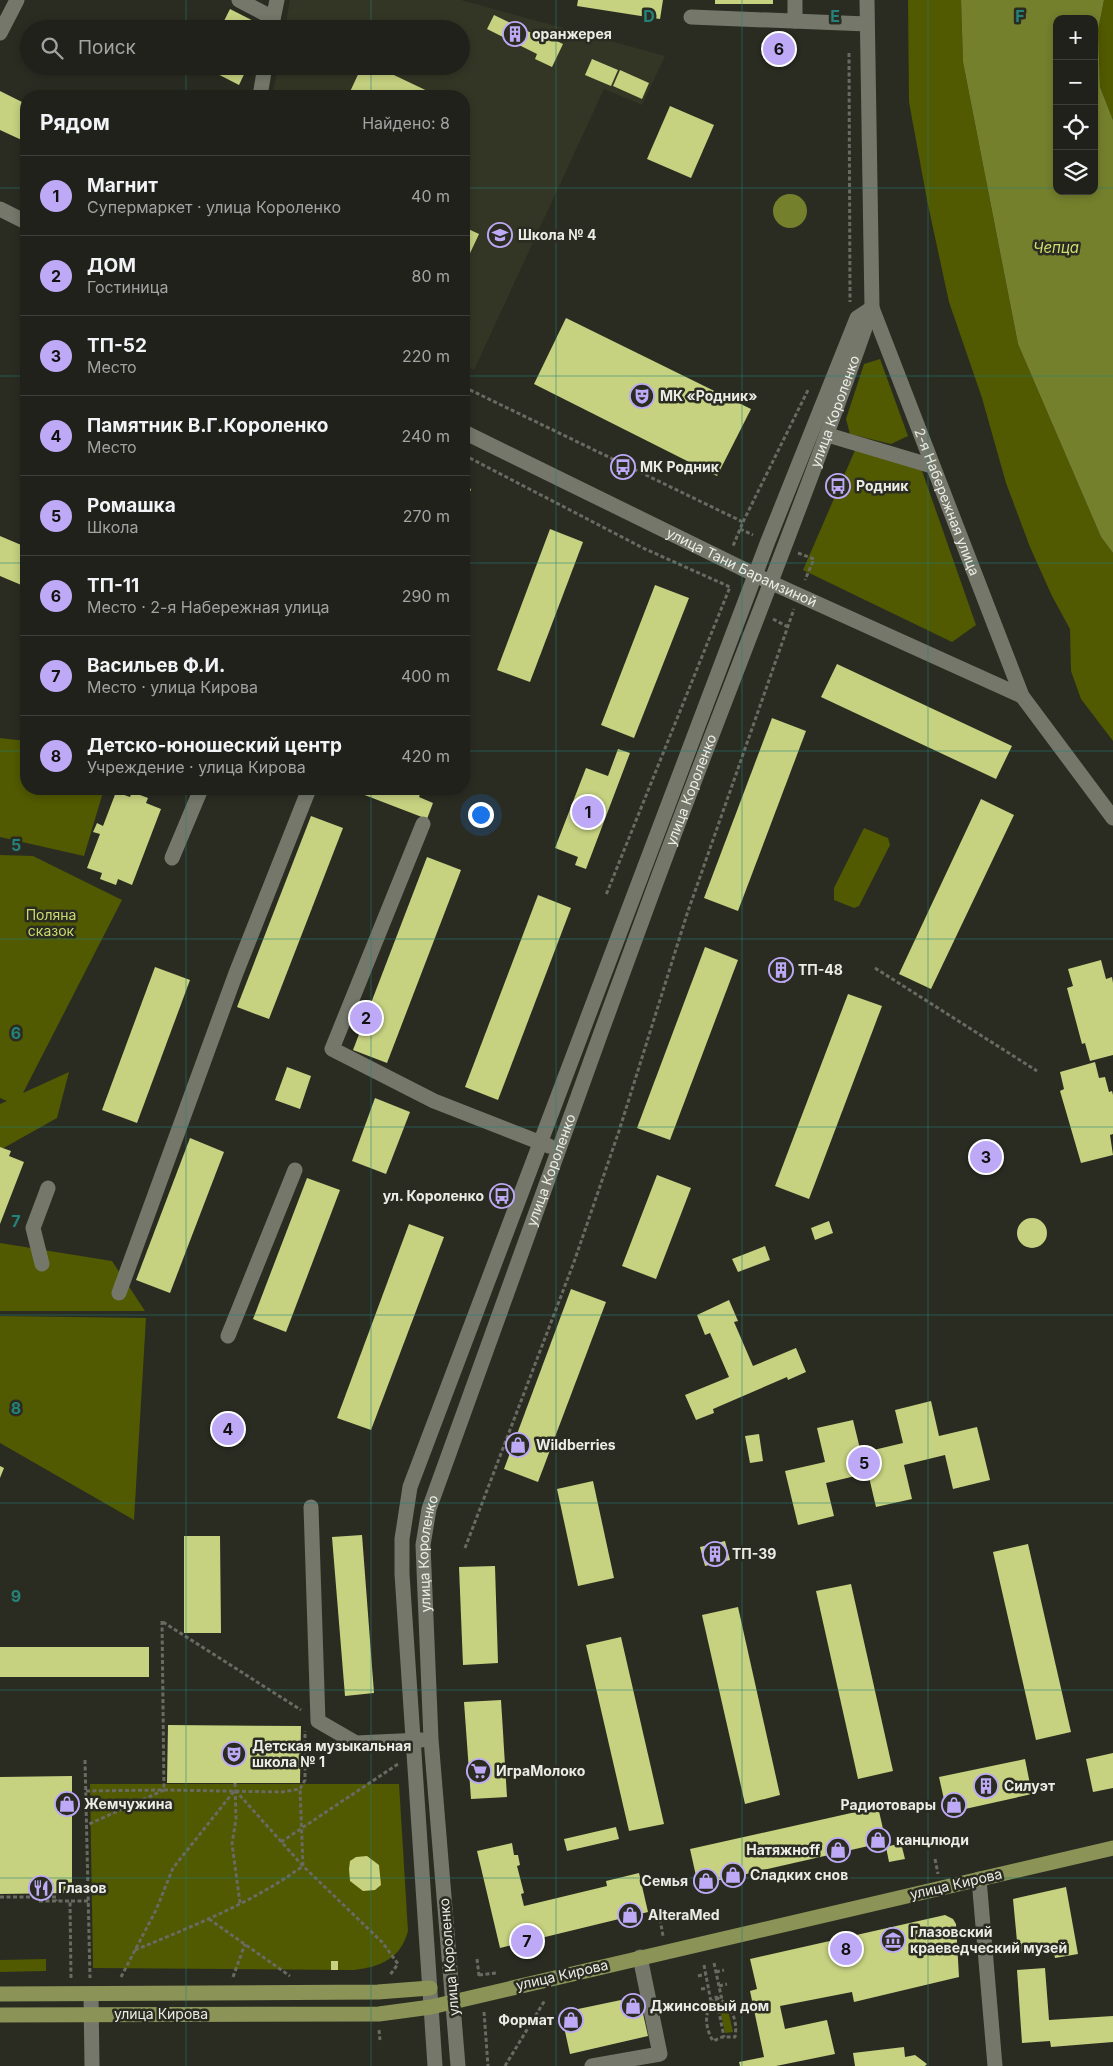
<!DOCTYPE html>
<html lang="ru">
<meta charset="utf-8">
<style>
:root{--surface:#20211a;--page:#282923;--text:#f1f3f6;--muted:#a2a3a2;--line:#3d3e39;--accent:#bda9f5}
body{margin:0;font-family:Inter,sans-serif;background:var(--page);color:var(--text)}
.controls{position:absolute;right:15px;top:15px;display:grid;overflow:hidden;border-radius:10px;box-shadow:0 2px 8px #0003}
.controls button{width:45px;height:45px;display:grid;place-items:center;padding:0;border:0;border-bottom:1px solid var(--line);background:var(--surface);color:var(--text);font:25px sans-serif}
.you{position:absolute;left:480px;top:814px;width:18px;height:18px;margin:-12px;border:4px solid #fff;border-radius:50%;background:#1a73e8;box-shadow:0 0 0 8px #1a73e833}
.badge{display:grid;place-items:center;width:32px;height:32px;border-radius:50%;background:var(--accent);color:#111;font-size:16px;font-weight:700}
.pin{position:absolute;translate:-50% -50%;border:2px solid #fff;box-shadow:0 1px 5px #0006}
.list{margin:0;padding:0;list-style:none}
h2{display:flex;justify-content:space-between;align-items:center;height:65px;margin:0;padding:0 20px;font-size:21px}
h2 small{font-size:16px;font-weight:400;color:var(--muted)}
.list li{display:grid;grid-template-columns:32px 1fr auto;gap:15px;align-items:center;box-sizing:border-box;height:80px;padding:0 20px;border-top:1px solid var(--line)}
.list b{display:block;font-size:19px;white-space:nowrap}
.list p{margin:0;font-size:16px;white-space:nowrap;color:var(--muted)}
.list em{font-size:16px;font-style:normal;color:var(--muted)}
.icon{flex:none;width:28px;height:28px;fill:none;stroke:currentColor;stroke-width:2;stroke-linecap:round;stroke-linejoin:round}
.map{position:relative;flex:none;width:1113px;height:2066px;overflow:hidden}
.search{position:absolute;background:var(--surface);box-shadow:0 2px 8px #0003;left:20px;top:20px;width:450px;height:55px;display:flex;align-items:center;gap:12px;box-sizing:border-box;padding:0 18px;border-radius:28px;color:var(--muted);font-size:19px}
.panel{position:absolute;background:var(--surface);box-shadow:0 2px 8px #0003;left:20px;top:90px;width:450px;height:705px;border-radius:20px}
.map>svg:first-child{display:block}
.built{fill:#333625}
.green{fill:#515901}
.water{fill:#75802d;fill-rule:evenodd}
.building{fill:#c6d280}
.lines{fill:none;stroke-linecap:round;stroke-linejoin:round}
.path{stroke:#696a61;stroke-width:3;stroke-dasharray:4 2.5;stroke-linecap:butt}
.minor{stroke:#74776a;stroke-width:15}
.major{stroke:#8b9456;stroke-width:15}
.grid{fill:none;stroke:#25827a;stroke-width:1;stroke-opacity:0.55}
.labels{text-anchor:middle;stroke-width:5;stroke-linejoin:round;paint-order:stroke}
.poi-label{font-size:14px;font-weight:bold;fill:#ebece5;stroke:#2a2c22;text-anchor:start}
.street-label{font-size:14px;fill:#ebece5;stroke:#2a2c22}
.park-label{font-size:14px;fill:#cbda6c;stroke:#2a2c22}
.water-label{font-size:15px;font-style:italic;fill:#cfde6f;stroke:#2a2c22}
.grid-label{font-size:16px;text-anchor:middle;font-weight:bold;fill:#25827a;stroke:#2a2c22;stroke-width:5;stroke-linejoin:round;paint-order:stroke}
</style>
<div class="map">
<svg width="1113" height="2066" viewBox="0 0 1113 2066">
<rect width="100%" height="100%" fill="#2a2c22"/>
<polygon class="built" points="290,0 461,0 665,56 642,105 604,89 474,370 464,365 464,96 272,96 278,66 461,66 461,29 285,29"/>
<g class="green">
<polygon points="908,0 961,0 963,62 1018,344 1101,537 1113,553 1113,741 1081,699 1071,671 1070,629 1052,596 1030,547 1006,483 982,398 949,302 927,200 909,102"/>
<polygon points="1104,0 1113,0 1113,120 1100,87 1098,30"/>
<polygon points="880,359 908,436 891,444 850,434 846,419 864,364"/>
<polygon points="856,448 921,468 976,625 952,642 803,570"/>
<polygon points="0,738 26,741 26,789 104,789 84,856 0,837"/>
<polygon points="864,828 888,838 890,845 859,906 854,908 834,900 834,888"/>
<polygon points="0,855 33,856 122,900 23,1093 69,1072 57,1118 0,1150 0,1104 7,1101 0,1098"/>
<polygon points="0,1243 112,1261 145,1311 0,1311"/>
<polygon points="0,1316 146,1318 134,1520 0,1443"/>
<path d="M90,1784H399L408,1931C401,1958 381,1967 354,1970L93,1968Z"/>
<polygon points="46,1959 46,1971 0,1972 0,1960"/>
<polygon points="718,2000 729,2014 733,2032 725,2033"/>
</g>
<g class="water">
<path d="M961,0H1104L1098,30L1100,87L1113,120V553L1101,537L1018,344L963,62ZM1057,19H1094V191H1057Z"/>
<circle cx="790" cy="211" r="17"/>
</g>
<g class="building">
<polygon points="578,0 663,0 660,19 577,6"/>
<rect x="715" y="0" width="58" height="4"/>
<polygon points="230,9 269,29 220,29"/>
<polygon points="494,15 544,39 546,36 563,44 552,67 535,59 537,54 487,29"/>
<polygon points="768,35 789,35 789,64 769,64"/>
<polygon points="592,59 618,70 611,86 585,75"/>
<polygon points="202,66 248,66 239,85"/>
<polygon points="362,66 375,66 438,96 348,96"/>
<polygon points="620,70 649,83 642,99 613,86"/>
<polygon points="0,91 26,104 26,142 0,130"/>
<polygon points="670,106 714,125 691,178 647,159"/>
<polygon points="464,227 479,234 464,266"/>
<polygon points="566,318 751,409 717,476 534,384"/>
<polygon points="464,486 471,489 464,507"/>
<polygon points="550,529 583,542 530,682 497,670"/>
<polygon points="0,536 26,547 26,587 0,576"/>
<polygon points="655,585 689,598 634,738 601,725"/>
<polygon points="837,664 1012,746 996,779 821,697"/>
<polygon points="772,718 806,731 738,911 704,898"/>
<polygon points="618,749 630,753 586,869 575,865 578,857 555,848 586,768 608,776"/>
<polygon points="349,789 422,789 419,797 433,803 427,819"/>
<polygon points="116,792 130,797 132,792 148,798 146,803 161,809 132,885 118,879 116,885 100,879 102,873 87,868 100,834 93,832 97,823 103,826"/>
<polygon points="981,799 1014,815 931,989 899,974"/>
<polygon points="311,816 343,828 269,1019 237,1007"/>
<polygon points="427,857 461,870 387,1063 353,1050"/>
<polygon points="538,895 571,908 498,1100 465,1087"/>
<polygon points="705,947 738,960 670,1140 637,1128"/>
<polygon points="777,958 793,964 785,983 770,977"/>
<polygon points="1101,960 1106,979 1112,977 1113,983 1113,1055 1090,1061 1085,1043 1082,1044 1067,988 1073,986 1068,969"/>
<polygon points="155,967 190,980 137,1123 102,1110"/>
<polygon points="848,994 882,1006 809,1199 775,1186"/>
<polygon points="1095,1062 1099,1078 1105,1077 1109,1092 1112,1091 1113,1095 1113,1134 1110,1135 1113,1155 1081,1163 1060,1091 1064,1089 1060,1072"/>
<polygon points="287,1067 311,1076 300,1109 275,1100"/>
<polygon points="375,1098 410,1112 386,1174 352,1161"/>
<polygon points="190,1138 224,1152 170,1293 136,1280"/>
<polygon points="985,1142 1001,1158 987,1171 972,1155"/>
<polygon points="0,1147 11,1151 9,1156 24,1162 0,1224"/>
<polygon points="657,1175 691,1188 656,1279 622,1266"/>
<polygon points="307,1178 340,1190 286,1332 253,1319"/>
<circle cx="1032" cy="1233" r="15"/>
<polygon points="829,1221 833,1233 815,1240 811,1228"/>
<polygon points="409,1224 444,1237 371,1430 337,1418"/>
<polygon points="765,1246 770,1260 738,1272 732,1259"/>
<polygon points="571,1289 606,1302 538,1482 504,1469"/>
<polygon points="729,1300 738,1321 734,1322 753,1366 796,1348 806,1372 788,1380 787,1377 713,1409 714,1413 696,1420 685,1395 729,1377 710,1333 705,1335 697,1315"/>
<polygon points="931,1401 939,1436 977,1427 990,1480 953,1489 945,1455 904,1465 912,1499 876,1507 868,1473 826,1483 834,1516 798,1525 785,1471 825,1462 817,1428 853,1420 861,1453 903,1443 895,1410"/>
<polygon points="759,1434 763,1461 750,1463 745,1436"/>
<polygon points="0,1466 4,1468 0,1478"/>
<polygon points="593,1481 614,1578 578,1586 557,1489"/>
<polygon points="362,1535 374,1693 345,1696 332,1537"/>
<polygon points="184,1536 220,1536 221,1633 184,1633"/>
<polygon points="725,1541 730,1560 705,1566 700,1547"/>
<polygon points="1028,1544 1071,1732 1036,1740 993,1552"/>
<polygon points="495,1566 498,1663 463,1665 459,1567"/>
<polygon points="851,1584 893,1771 858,1779 816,1591"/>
<polygon points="738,1607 780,1795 745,1804 702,1615"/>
<polygon points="621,1637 664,1824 629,1831 586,1645"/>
<rect x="0" y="1647" width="149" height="30"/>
<polygon points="501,1700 507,1797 471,1799 464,1702"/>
<polygon points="168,1725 301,1726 300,1783 167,1783"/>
<polygon points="1113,1753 1113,1788 1093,1792 1086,1759"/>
<polygon points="1025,1759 1032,1794 947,1813 939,1777"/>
<polygon points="72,1776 72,1893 0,1894 0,1777"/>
<polygon points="878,1807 886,1842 698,1885 690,1849"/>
<polygon points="616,1827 619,1839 567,1851 564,1839"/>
<polygon points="512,1843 514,1855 518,1855 520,1865 517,1866 524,1893 521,1894 524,1906 607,1886 606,1881 639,1873 648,1912 500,1948 477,1851"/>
<polygon points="901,1843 905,1859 889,1862 886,1847"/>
<polygon points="367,1856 379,1865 381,1885 375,1890 363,1891 350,1881 349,1869 350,1861 356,1857"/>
<polygon points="1066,1887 1078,1954 1055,1958 1052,1946 1018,1952 1013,1899"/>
<polygon points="945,1915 953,1919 956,1924 959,1977 854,2002 852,1992 780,2006 785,2029 827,2020 835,2054 776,2066 740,2066 739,2062 764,2057 750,1991 757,1989 750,1959"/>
<rect x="331" y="1961" width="7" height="9"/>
<polygon points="1045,1968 1049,2020 1113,2016 1113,2042 1051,2047 1050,2041 1022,2043 1017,1970"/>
<polygon points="621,2000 622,2004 640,2000 648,2036 570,2054 562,2018 579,2014 578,2009"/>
<polygon points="904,2047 905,2057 915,2055 927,2064 925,2066 855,2066 853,2053"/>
</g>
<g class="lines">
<g class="path">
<polyline points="849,53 850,302"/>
<polyline points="464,387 743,522 733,546"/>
<polyline points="464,455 643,548 730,587 606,895"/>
<polyline points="743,522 809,388"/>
<polyline points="740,529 753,535"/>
<polyline points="798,553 814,559 805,580"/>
<polyline points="773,619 788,627"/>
<polyline points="875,968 1037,1071"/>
<polyline points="465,1548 574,1262 619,1131 687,914 794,609"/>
<polyline points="162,1621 164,1790 282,1792 300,1789 305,1780 305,1731"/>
<polyline points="163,1622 301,1710"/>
<polyline points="85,1760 90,1978"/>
<polyline points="235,1783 236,1819 232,1844 240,1903"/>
<polyline points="86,1791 164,1790 87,1825"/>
<polyline points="281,1842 398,1764"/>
<polyline points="935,1859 938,1874"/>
<polyline points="0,1897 56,1897 56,1901"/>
<polyline points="39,1901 70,1901"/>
<polyline points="209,1919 290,1976"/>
<polyline points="660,1919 663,1936"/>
<path d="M135,1950C193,1926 252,1903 303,1866L300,1789"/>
<polyline points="477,1959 479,1976"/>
<polyline points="714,1963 722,2000"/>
<polyline points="704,1965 711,2002"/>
<polyline points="716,1972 724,1970"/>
<polyline points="479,1975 496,1973"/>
<polyline points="698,1976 706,1974"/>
<polyline points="121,1977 156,1910 173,1868 235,1790 303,1866 382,1942 398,1964 390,1975"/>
<polyline points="233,1977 245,1944"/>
<polyline points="71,1978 70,1901 89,1901"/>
<polyline points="719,1986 727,1984"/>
<polyline points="701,1989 708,1988"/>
<path d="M716,1997C731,2005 738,2019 735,2037H722L713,2041C704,2026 704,2010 716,1997Z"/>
<polyline points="716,1997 724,2037"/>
<polyline points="484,2012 488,2066"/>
<polyline points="379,2030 380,2040"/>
<polyline points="505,2066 545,2000"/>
</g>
<g class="minor">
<polyline points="239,0 273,18"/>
<polyline points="795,0 795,21"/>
<path id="s1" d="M867,0L872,308L1022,696L1113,818"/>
<polyline points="691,17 867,24"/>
<polyline points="271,29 277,0"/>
<polyline points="0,33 17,0"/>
<polyline points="260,96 265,66"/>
<polyline points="0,209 26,222"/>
<path id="s2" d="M464,432L772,583L1022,696"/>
<polyline points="828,435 932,466"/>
<polyline points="423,824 332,1049 434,1101 549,1146"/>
<polyline points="172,858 201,789"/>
<polyline points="42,1264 33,1228 48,1188"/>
<polyline points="119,1293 236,973 309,789"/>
<polyline points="228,1336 295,1170"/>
<polyline points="311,1507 318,1721 356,1743 422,1740"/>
<polyline points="979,1879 995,2066"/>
<polyline points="91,1994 92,2066"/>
<polyline points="435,2066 402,1574 402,1539 410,1487 768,541 857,318 872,308"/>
<path id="s3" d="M458,2066L431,1739L423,1545L429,1509C502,1306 575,1102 650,899C723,701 803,507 872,308"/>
<polyline points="592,2066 660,2054 640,1957"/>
</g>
<g class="major">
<polyline points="0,1994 378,1992 430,1988"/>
<polyline points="0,2015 379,2014 431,2007 1113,1848"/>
</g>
</g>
<path class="grid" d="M186,0V29M371,0V29M556,0V2066M742,0V2066M928,0V2066M186,66V96M371,66V96M0,188H26M464,188H1057M1094,188H1113M0,376H26M464,376H1113M0,563H26M464,563H1113M0,751H26M464,751H1113M186,789V2066M371,789V2066M0,939H1113M0,1127H1113M0,1315H1113M0,1503H1113M0,1690H1113M0,1878H1113"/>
<defs>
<symbol id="building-ring" viewBox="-11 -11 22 22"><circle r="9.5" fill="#2a2c22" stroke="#bda9f5" stroke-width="1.5"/><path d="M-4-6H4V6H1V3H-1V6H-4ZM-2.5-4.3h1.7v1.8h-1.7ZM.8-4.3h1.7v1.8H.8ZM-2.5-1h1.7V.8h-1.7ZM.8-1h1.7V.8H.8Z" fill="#bda9f5"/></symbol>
<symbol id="school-ring" viewBox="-11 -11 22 22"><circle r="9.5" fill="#2a2c22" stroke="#bda9f5" stroke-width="1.5"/><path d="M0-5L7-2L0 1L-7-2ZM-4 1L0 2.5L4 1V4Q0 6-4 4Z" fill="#bda9f5"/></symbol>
<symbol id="theatre-ring" viewBox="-11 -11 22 22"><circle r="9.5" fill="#2a2c22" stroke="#bda9f5" stroke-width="1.5"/><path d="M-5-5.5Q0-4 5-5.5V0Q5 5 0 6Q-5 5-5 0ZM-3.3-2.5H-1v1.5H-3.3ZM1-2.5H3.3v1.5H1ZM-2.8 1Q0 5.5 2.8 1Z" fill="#bda9f5"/></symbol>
<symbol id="bus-ring" viewBox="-11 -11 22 22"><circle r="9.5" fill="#2a2c22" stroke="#bda9f5" stroke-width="1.5"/><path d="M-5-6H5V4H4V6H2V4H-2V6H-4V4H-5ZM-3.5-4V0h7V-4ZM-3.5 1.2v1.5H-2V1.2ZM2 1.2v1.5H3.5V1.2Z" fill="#bda9f5"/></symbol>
<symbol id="shop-ring" viewBox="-11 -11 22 22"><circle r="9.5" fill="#2a2c22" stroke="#bda9f5" stroke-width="1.5"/><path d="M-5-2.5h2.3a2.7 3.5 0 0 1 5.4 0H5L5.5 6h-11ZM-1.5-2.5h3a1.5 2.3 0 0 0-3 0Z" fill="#bda9f5"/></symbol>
<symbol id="supermarket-ring" viewBox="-11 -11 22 22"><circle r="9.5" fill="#2a2c22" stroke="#bda9f5" stroke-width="1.5"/><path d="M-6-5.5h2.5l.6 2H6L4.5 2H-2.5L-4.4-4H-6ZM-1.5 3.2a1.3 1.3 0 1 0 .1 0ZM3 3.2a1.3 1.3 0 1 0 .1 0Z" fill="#bda9f5"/></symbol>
<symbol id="restaurant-ring" viewBox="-11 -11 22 22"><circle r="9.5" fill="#2a2c22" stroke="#bda9f5" stroke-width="1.5"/><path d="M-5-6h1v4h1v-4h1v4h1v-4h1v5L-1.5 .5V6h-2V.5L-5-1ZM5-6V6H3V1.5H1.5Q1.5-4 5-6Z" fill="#bda9f5"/></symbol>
<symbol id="museum-ring" viewBox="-11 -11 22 22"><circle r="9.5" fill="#2a2c22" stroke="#bda9f5" stroke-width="1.5"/><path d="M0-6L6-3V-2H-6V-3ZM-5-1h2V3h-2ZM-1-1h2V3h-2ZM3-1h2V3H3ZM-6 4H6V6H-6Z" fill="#bda9f5"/></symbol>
</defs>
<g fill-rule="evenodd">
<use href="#building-ring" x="501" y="20" width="28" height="28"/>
<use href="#school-ring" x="486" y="221" width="28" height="28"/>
<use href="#theatre-ring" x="628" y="382" width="28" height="28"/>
<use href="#bus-ring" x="609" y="453" width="28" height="28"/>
<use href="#bus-ring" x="824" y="472" width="28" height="28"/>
<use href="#building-ring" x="767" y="956" width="28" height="28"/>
<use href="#bus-ring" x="488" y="1182" width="28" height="28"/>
<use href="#shop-ring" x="504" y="1431" width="28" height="28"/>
<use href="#building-ring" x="701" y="1540" width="28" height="28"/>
<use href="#theatre-ring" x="220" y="1740" width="28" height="28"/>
<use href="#supermarket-ring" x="465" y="1757" width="28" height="28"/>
<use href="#building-ring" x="972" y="1772" width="28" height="28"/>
<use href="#shop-ring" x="53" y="1790" width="28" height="28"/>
<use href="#shop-ring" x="940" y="1791" width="28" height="28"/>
<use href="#shop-ring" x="864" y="1826" width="28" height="28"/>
<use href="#shop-ring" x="824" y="1836" width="28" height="28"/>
<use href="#shop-ring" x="719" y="1861" width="28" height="28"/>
<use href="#shop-ring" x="692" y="1867" width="28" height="28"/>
<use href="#restaurant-ring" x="27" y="1874" width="28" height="28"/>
<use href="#shop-ring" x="616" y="1901" width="28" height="28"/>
<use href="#museum-ring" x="879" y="1926" width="28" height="28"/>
<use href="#shop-ring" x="619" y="1992" width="28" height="28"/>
<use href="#shop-ring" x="557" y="2006" width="28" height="28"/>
</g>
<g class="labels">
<g class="poi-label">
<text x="532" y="39">оранжерея</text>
<text x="518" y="240">Школа № 4</text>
<text x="660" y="401">МК «Родник»</text>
<text x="640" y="472">МК Родник</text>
<text x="856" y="491">Родник</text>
<text x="798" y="975">ТП-48</text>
<text x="484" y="1201" text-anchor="end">ул. Короленко</text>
<text x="536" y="1450">Wildberries</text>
<text x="732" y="1559">ТП-39</text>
<text x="252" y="1751">Детская музыкальная<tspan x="252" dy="16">школа № 1</tspan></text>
<text x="496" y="1776">ИграМолоко</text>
<text x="1004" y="1791">Силуэт</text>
<text x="84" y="1809">Жемчужина</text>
<text x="936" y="1810" text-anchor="end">Радиотовары</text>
<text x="896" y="1845">канцлюди</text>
<text x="820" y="1855" text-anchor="end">Натяжноff</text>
<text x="750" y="1880">Сладких снов</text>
<text x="688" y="1886" text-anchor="end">Семья</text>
<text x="58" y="1893">Глазов</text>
<text x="648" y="1920">AlteraMed</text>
<text x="910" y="1937">Глазовский<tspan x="910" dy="16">краеведческий музей</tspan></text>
<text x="650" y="2011">Джинсовый дом</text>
<text x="554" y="2025" text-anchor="end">Формат</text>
</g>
<g class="street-label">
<text dy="5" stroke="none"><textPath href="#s3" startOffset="1729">улица Короленко</textPath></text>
<text dy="5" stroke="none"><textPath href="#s1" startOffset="516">2-я Набережная улица</textPath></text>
<text dy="5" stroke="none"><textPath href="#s2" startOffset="309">улица Тани Барамзиной</textPath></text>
<text dy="5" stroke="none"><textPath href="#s3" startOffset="1324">улица Короленко</textPath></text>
<text dy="5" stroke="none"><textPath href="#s3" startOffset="919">улица Короленко</textPath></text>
<text dy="5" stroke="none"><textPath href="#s3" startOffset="514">улица Короленко</textPath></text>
<text transform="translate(956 1884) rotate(-13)" y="5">улица Кирова</text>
<text transform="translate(449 1957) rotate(-95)" y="5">улица Короленко</text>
<text transform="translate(562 1975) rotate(-13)" y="5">улица Кирова</text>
<text x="161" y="2019">улица Кирова</text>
</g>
<g class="park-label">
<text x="51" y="920">Поляна<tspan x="51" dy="16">сказок</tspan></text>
</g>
<g class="water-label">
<text x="1056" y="253">Чепца</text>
</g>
</g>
<g class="grid-label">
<text x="649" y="22">D</text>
<text x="835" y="22">E</text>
<text x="1020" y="22">F</text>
<text x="16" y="851">5</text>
<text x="16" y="1039">6</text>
<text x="16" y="1227">7</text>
<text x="16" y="1414">8</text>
<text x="16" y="1602">9</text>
</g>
</svg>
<div class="controls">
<button>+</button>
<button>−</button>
<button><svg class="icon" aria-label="locate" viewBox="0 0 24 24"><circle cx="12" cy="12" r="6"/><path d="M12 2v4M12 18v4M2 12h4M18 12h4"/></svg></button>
<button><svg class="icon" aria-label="layers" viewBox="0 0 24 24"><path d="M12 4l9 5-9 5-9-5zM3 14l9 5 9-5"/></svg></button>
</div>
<div class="you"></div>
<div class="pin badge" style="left:588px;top:812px">1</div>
<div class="pin badge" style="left:366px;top:1018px">2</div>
<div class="pin badge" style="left:986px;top:1157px">3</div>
<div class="pin badge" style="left:228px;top:1429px">4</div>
<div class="pin badge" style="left:864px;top:1463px">5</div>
<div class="pin badge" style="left:779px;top:49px">6</div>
<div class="pin badge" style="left:527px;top:1941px">7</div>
<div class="pin badge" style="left:846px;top:1949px">8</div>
<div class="search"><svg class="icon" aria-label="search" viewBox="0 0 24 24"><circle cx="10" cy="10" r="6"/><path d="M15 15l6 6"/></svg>Поиск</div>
<section class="panel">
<h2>Рядом<small>Найдено: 8</small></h2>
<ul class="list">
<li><span class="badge">1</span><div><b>Магнит</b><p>Супермаркет · улица Короленко</p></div><em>40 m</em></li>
<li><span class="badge">2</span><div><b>ДОМ</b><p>Гостиница</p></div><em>80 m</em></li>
<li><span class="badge">3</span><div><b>ТП-52</b><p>Место</p></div><em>220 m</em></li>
<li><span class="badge">4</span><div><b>Памятник В.Г.Короленко</b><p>Место</p></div><em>240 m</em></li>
<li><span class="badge">5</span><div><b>Ромашка</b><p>Школа</p></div><em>270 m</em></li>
<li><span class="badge">6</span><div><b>ТП-11</b><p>Место · 2-я Набережная улица</p></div><em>290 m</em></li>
<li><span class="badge">7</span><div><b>Васильев Ф.И.</b><p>Место · улица Кирова</p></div><em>400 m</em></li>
<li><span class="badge">8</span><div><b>Детско-юношеский центр</b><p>Учреждение · улица Кирова</p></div><em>420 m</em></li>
</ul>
</section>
</div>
